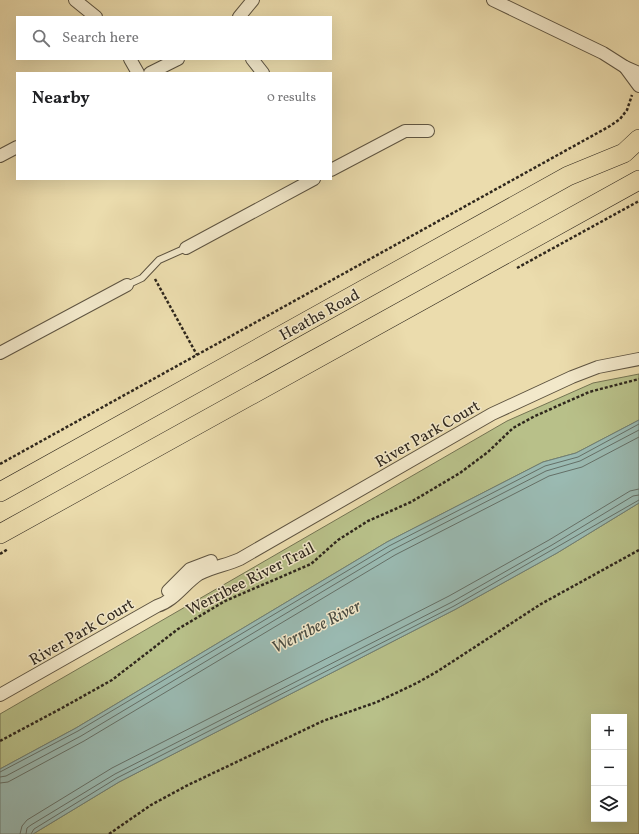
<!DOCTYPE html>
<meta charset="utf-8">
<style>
:root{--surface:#fff;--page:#f2f2f2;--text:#202124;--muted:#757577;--line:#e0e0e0}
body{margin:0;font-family:Vollkorn,serif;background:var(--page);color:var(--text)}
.controls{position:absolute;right:12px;bottom:12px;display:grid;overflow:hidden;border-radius:0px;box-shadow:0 4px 16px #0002}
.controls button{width:36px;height:36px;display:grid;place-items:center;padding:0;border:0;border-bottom:1px solid var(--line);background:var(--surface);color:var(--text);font:20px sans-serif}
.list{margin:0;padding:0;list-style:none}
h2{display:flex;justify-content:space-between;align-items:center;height:52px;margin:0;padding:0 16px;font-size:17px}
h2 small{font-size:13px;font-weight:400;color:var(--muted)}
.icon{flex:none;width:22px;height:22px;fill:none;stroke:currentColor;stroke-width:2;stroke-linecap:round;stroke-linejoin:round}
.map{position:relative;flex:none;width:639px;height:834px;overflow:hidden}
.search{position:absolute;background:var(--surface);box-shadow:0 4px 16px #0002;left:16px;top:16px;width:316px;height:44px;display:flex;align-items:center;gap:10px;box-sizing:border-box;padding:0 14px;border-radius:0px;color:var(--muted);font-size:15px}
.panel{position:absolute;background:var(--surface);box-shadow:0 4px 16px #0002;left:16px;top:72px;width:316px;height:108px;border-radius:0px}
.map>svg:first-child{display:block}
.green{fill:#b8c089;stroke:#747453;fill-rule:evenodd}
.water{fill:#9abab2;stroke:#6f7f76}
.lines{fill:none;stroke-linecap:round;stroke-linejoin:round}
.shore{stroke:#647068;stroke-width:1}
.service-casing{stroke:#5e5441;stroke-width:8}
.minor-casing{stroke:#5e5441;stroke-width:14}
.primary-casing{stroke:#2f271d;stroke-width:20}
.path{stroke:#2f271d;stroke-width:2.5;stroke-dasharray:3 2;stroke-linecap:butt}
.service{stroke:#f2e8ca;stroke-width:6}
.minor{stroke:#f2e8ca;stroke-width:12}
.primary{stroke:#ebdcad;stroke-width:19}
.labels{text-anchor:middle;stroke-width:3;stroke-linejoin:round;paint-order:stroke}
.street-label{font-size:16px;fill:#2f271d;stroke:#f2e8ca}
.water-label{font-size:17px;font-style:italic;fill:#4a4c42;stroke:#f2e8ca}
</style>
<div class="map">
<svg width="639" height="834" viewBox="0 0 639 834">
<rect width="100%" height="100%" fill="#ebdcad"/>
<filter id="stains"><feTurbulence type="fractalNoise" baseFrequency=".005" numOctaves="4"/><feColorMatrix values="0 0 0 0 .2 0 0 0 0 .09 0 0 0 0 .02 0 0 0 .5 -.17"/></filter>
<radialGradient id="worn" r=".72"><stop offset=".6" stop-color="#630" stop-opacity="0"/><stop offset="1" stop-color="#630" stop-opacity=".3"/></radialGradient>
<g class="green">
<polygon points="639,374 639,420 576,453 543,462 387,542 76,728 0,769 0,714 507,421 593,383"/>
<path d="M639,503V834H33L119,782L456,609L557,553ZM594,717H624V819H594Z"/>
</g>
<polygon class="water" points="639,420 639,503 557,553 456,609 119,782 33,834 0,834 0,769 76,728 387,542 543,462 576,453"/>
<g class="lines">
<g class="shore">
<polyline points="0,772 78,731 389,546 545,466 578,457 639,424"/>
<polyline points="0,777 6,776 81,736 392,550 546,471 580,461 639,430"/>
<polyline points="0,783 8,782 84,741 395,555 549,476 582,467 639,437"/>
<polyline points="20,834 22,826 27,820 112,768 449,596 549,540 630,491 639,489"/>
<polyline points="26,834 27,828 31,825 115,774 452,602 552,545 633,496 639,495"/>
<polyline points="31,834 34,829 117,778 454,606 639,500"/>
</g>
<defs>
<polyline id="service" points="127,285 142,278 159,260 186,248"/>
<g id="minor">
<polyline points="75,0 96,17"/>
<polyline points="493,0 603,53 625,67 639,73"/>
<polyline points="239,17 253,0"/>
<polyline points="130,59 138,73"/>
<polyline points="252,59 263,73"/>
<polyline points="625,67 639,86"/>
<polyline points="150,73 178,59"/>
<polyline points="0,156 17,147"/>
<polyline points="331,170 405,131 428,131"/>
<polyline points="186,248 314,179"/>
<polyline points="0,353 127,285"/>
<polyline points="168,591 190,569 211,561"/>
<path d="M0,695L157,606C174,601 184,584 199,574C212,567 227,565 240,559L492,414L572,377L598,367L639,359"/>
</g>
<g id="primary">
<polyline points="0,492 568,176 624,153 639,139"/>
<polyline points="0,534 639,180"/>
</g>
</defs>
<use href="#service" class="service-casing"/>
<use href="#minor" class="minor-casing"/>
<use href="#primary" class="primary-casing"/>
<g class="path">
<polyline points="517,268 639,201"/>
<polyline points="155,279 197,355"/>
<polyline points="0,464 610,126 620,119 627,110 632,95"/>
<polyline points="0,554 8,549"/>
<polyline points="0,741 62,708 112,680 178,629 225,601 311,564 338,540 368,521 411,502 460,473 488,452 513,428 535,416 589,392 639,379"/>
<polyline points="109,834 151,805 188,785 323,721 377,702 417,683 438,671 541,604 639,550"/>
</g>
<use href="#service" class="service"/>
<use href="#minor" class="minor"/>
<use href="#primary" class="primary"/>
</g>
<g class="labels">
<g class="street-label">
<text transform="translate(319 314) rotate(-29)" y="6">Heaths Road</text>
<text transform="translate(427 433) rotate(-30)" y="6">River Park Court</text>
<text transform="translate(250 578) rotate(-27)" y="6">Werribee River Trail</text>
<text transform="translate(81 631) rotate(-30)" y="6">River Park Court</text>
</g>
<g class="water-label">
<text transform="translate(316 626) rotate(-27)" y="6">Werribee River</text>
</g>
</g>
<rect width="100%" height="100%" filter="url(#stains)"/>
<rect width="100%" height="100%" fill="url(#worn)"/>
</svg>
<div class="controls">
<button>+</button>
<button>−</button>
<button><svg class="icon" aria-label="layers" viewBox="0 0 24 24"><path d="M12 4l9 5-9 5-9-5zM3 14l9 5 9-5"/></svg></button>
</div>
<div class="search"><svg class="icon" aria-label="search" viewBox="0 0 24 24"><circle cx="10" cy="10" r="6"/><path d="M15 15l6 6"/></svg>Search here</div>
<section class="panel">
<h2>Nearby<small>0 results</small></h2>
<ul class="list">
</ul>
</section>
</div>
